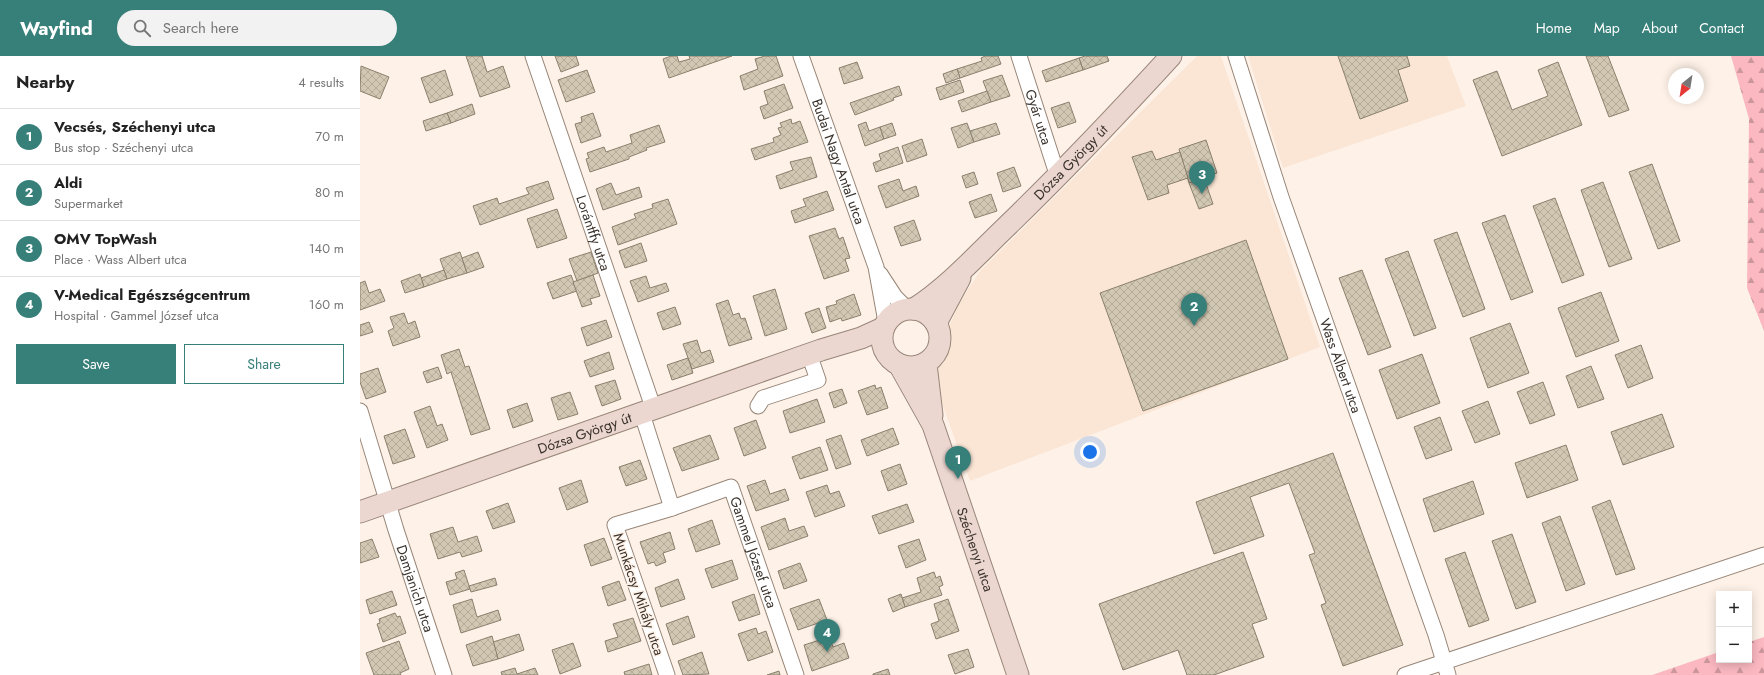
<!DOCTYPE html>
<meta charset="utf-8">
<style>
:root{--surface:#fff;--page:#f2f2f2;--text:#222;--muted:#767676;--line:#e0e0e0;--accent:#377f79}
body{margin:0;font-family:Jost,sans-serif;background:var(--page);color:var(--text)}
.controls{position:absolute;right:12px;bottom:12px;display:grid;overflow:hidden;border-radius:0px;box-shadow:0 2px 10px #0003}
.controls button{width:36px;height:36px;display:grid;place-items:center;padding:0;border:0;border-bottom:1px solid var(--line);background:var(--surface);color:var(--text);font:20px sans-serif}
.compass{position:absolute;left:1308px;top:12px;width:36px;height:36px;border-radius:50%;background:var(--surface);box-shadow:0 2px 10px #0003;rotate:210deg}
.you{position:absolute;left:730px;top:396px;width:14px;height:14px;margin:-10px;border:3px solid #fff;border-radius:50%;background:#1a73e8;box-shadow:0 0 0 6px #1a73e833}
.badge{display:grid;place-items:center;width:26px;height:26px;border-radius:50%;background:var(--accent);color:#fff;font-size:13px;font-weight:700}
.pin{position:absolute;translate:-50% -33px;filter:drop-shadow(0 1px 2px #0008)}
.pin::after{content:'';position:absolute;top:21px;width:14px;height:12px;background:inherit;clip-path:polygon(0 0,100% 0,50% 100%)}
.list{margin:0;padding:0;list-style:none}
h2{display:flex;justify-content:space-between;align-items:center;height:52px;margin:0;padding:0 16px;font-size:17px}
h2 small{font-size:13px;font-weight:400;color:var(--muted)}
.list li{display:grid;grid-template-columns:26px 1fr auto;gap:12px;align-items:center;box-sizing:border-box;height:56px;padding:0 16px;border-top:1px solid var(--line)}
.list b{display:block;font-size:15px;white-space:nowrap}
.list p{margin:0;font-size:13px;white-space:nowrap;color:var(--muted)}
.list em{font-size:13px;font-style:normal;color:var(--muted)}
.actions{display:flex;gap:8px;padding:12px 16px}
.actions a{flex:1;padding:9px 0;border:1px solid var(--accent);border-radius:0px;text-align:center;font-size:14px;color:var(--accent)}
.actions .main{background:var(--accent);color:#fff}
.icon{flex:none;width:22px;height:22px;fill:none;stroke:currentColor;stroke-width:2;stroke-linecap:round;stroke-linejoin:round}
.map{position:relative;flex:none;width:1404px;height:619px;overflow:hidden}
header{display:flex;align-items:center;gap:24px;box-sizing:border-box;height:56px;padding:0 20px;background:var(--accent);color:#fff}
header strong{font-size:19px}
nav{display:flex;gap:22px;margin-inline-start:auto;font-size:14px}
.search{width:280px;height:36px;background:var(--page);display:flex;align-items:center;gap:10px;box-sizing:border-box;padding:0 14px;border-radius:22px;color:var(--muted);font-size:15px}
main{display:flex}
aside{flex:1;background:var(--surface)}
.map>svg:first-child{display:block}
.built{fill:#fbe6d6}
.forest{fill:url(#forest-firs)}
.building{fill:url(#building-cross-hatch);stroke:#89806d}
.lines{fill:none;stroke-linecap:round;stroke-linejoin:round}
.street-casing{stroke:#988678;stroke-width:17}
.secondary-casing{stroke:#988678;stroke-width:23}
.street{stroke:#fff;stroke-width:15}
.secondary{stroke:#ebd6d0;stroke-width:21}
.labels{text-anchor:middle;stroke-width:3;stroke-linejoin:round;paint-order:stroke}
.street-label{font-size:14px;fill:#3a322c;stroke:#fef2e8}
</style>
<header>
<strong>Wayfind</strong>
<div class="search"><svg class="icon" aria-label="search" viewBox="0 0 24 24"><circle cx="10" cy="10" r="6"/><path d="M15 15l6 6"/></svg>Search here</div>
<nav><a>Home</a><a>Map</a><a>About</a><a>Contact</a></nav>
</header>
<main>
<aside>
<h2>Nearby<small>4 results</small></h2>
<ul class="list">
<li><span class="badge">1</span><div><b>Vecsés, Széchenyi utca</b><p>Bus stop · Széchenyi utca</p></div><em>70 m</em></li>
<li><span class="badge">2</span><div><b>Aldi</b><p>Supermarket</p></div><em>80 m</em></li>
<li><span class="badge">3</span><div><b>OMV TopWash</b><p>Place · Wass Albert utca</p></div><em>140 m</em></li>
<li><span class="badge">4</span><div><b>V-Medical Egészségcentrum</b><p>Hospital · Gammel József utca</p></div><em>160 m</em></li>
</ul>
<div class="actions"><a class="main">Save</a><a>Share</a></div>
</aside>
<div class="map">
<svg width="1404" height="619" viewBox="0 0 1404 619">
<defs>
<pattern id="forest-firs" width="22" height="20" patternUnits="userSpaceOnUse"><rect width="22" height="20" fill="#fbb8c1"/><path d="M5 1l3.5 6h-7zM16 11l3.5 6h-7z" fill="#cc969d"/></pattern>
<pattern id="building-cross-hatch" width="8" height="8" patternUnits="userSpaceOnUse"><rect width="8" height="8" fill="#d1c7b2"/><path d="M0 0l8 8M0 8l8-8" fill="none" stroke="#b4ab99"/></pattern>
</defs>
<rect width="100%" height="100%" fill="#fef2e8"/>
<g class="built">
<polygon points="837,0 861,0 960,291 610,425 573,323 586,297 588,272 599,248 619,216"/>
<polygon points="888,0 1087,0 1106,50 923,112"/>
</g>
<g class="forest">
<polygon points="1371,0 1404,0 1404,275 1387,232 1389,63"/>
<polygon points="1404,581 1404,619 1292,619 1359,596 1359,604 1389,604 1389,586"/>
</g>
<g class="building">
<polygon points="106,0 122,0 127,16 143,10 150,31 120,41"/>
<polygon points="195,0 216,0 219,9 201,16"/>
<polygon points="311,0 317,0 319,6 330,3 329,0 372,0 309,22 303,3"/>
<polygon points="405,0 416,0 423,20 384,34 380,20 398,13 395,3"/>
<polygon points="625,0 638,0 641,8 600,22 597,13 622,5 621,2"/>
<polygon points="725,0 747,0 749,5 723,14 719,2"/>
<polygon points="978,0 1047,0 1050,10 1038,14 1048,45 1000,63"/>
<polygon points="1226,0 1248,0 1269,54 1249,61"/>
<polygon points="719,2 723,14 686,26 682,15"/>
<polygon points="497,6 503,22 484,28 479,12"/>
<polygon points="1198,6 1222,69 1142,100 1113,24 1137,15 1152,54 1188,40 1178,14"/>
<polygon points="1,10 29,21 20,43 0,35"/>
<polygon points="597,13 600,22 586,27 583,18"/>
<polygon points="85,14 93,39 70,47 61,22"/>
<polygon points="227,14 235,36 206,46 198,24"/>
<polygon points="642,19 650,40 631,46 623,25"/>
<polygon points="600,24 604,36 580,44 576,32"/>
<polygon points="424,28 433,52 404,63 400,51 408,48 404,35"/>
<polygon points="539,30 542,39 533,42 534,44 495,59 490,47"/>
<polygon points="627,35 631,46 602,56 598,45"/>
<polygon points="709,46 716,66 698,72 691,52"/>
<polygon points="112,48 115,58 91,67 87,57"/>
<polygon points="87,57 91,67 66,75 63,65"/>
<polygon points="233,57 241,80 221,87 215,68 222,66 221,61"/>
<polygon points="431,63 432,68 440,65 448,86 395,104 391,93 414,86 413,82 421,79 418,72 422,71 420,67"/>
<polygon points="506,66 509,75 520,71 524,83 505,90 498,69"/>
<polygon points="532,67 536,79 524,83 520,71"/>
<polygon points="607,67 614,86 598,92 591,72"/>
<polygon points="636,67 640,78 614,86 610,75"/>
<polygon points="299,69 305,86 286,92 287,94 269,101 269,103 230,116 226,103 229,102 227,97 244,91 246,96 272,87 270,79"/>
<polygon points="562,83 567,99 547,106 542,90"/>
<polygon points="846,84 857,117 829,127 819,93"/>
<polygon points="538,91 543,107 516,116 513,107 521,104 519,98"/>
<polygon points="792,95 796,104 820,96 828,122 807,129 809,137 788,144 772,101"/>
<polygon points="451,101 457,121 420,133 416,120 433,114 430,106"/>
<polygon points="1292,108 1320,185 1298,193 1269,116"/>
<polygon points="654,111 661,130 643,136 637,117"/>
<polygon points="614,116 618,128 606,132 602,120"/>
<polygon points="844,122 853,148 839,153 829,127"/>
<polygon points="539,123 543,135 556,130 559,140 526,152 518,130"/>
<polygon points="188,125 194,143 120,169 113,150 137,142 139,148 169,138 166,132"/>
<polygon points="1243,126 1272,203 1249,211 1221,134"/>
<polygon points="251,127 256,139 279,131 282,141 243,154 236,133"/>
<polygon points="467,135 474,154 435,167 431,155 446,150 443,143"/>
<polygon points="631,138 637,155 615,162 609,146"/>
<polygon points="1195,142 1224,219 1202,227 1173,150"/>
<polygon points="308,143 317,168 258,189 252,171 276,162 274,158 293,152 292,148"/>
<polygon points="197,153 207,182 177,192 167,163"/>
<polygon points="1145,159 1173,236 1151,244 1122,167"/>
<polygon points="554,164 561,184 541,190 534,171"/>
<polygon points="475,172 479,183 483,181 490,202 485,203 489,215 464,223 449,180"/>
<polygon points="1097,176 1125,253 1103,261 1074,184"/>
<polygon points="886,184 928,303 783,355 740,237"/>
<polygon points="281,187 287,205 265,212 259,195"/>
<polygon points="1048,195 1076,272 1054,280 1025,203"/>
<polygon points="100,196 107,217 87,223 80,203"/>
<polygon points="118,196 124,211 107,217 102,202"/>
<polygon points="231,196 238,217 217,225 209,203"/>
<polygon points="84,214 87,223 64,231 61,222"/>
<polygon points="1002,214 1031,291 1008,299 979,222"/>
<polygon points="60,218 64,231 45,237 41,225"/>
<polygon points="211,219 217,235 193,243 187,227"/>
<polygon points="233,219 240,240 230,243 232,248 222,251 213,226"/>
<polygon points="286,220 290,232 306,227 309,235 278,246 270,225"/>
<polygon points="5,225 9,237 20,233 25,245 0,254 0,227"/>
<polygon points="415,233 427,273 405,280 393,240"/>
<polygon points="1241,236 1259,285 1216,301 1198,252"/>
<polygon points="494,238 501,259 482,265 481,262 470,266 466,251 477,248 476,245"/>
<polygon points="368,244 373,259 379,257 381,263 385,262 392,283 369,290 356,248"/>
<polygon points="315,251 321,268 303,274 297,257"/>
<polygon points="459,252 466,272 452,277 445,257"/>
<polygon points="44,257 48,268 55,265 60,281 33,290 28,275 34,272 30,261"/>
<polygon points="246,264 252,281 227,290 221,272"/>
<polygon points="9,266 13,276 0,280 0,269"/>
<polygon points="1150,267 1169,317 1128,332 1110,282"/>
<polygon points="337,284 341,297 350,294 354,306 332,313 323,288"/>
<polygon points="1281,289 1293,322 1268,332 1255,299"/>
<polygon points="99,293 105,311 109,310 130,373 111,379 91,316 87,318 81,299"/>
<polygon points="249,296 254,313 230,321 224,305"/>
<polygon points="1062,298 1080,347 1037,363 1019,314"/>
<polygon points="328,302 333,317 312,324 307,309"/>
<polygon points="1231,310 1244,343 1218,352 1206,320"/>
<polygon points="78,311 82,322 67,327 63,316"/>
<polygon points="18,312 26,336 6,343 0,326 0,318"/>
<polygon points="255,324 261,343 242,350 235,330"/>
<polygon points="1183,326 1195,359 1170,368 1157,336"/>
<polygon points="515,329 516,333 521,331 528,352 507,359 498,335"/>
<polygon points="482,333 487,347 474,352 469,337"/>
<polygon points="210,336 218,358 198,364 191,342"/>
<polygon points="457,343 465,366 430,377 423,355"/>
<polygon points="1128,345 1140,378 1115,387 1102,355"/>
<polygon points="167,347 173,365 153,372 147,354"/>
<polygon points="70,350 77,370 82,368 88,384 67,392 54,356"/>
<polygon points="1302,358 1314,391 1263,409 1251,376"/>
<polygon points="1080,361 1092,394 1066,403 1054,371"/>
<polygon points="396,364 406,392 384,400 374,372"/>
<polygon points="533,372 539,388 507,400 501,384"/>
<polygon points="45,373 55,401 33,408 24,380"/>
<polygon points="350,379 359,403 322,415 313,392"/>
<polygon points="481,379 491,408 476,413 466,384"/>
<polygon points="1206,389 1218,424 1167,442 1155,407"/>
<polygon points="460,391 468,414 440,423 432,401"/>
<polygon points="973,397 1043,589 983,610 961,549 966,547 949,499 955,497 929,427 890,441 904,480 854,498 836,446"/>
<polygon points="280,404 287,423 266,430 259,411"/>
<polygon points="540,408 547,428 528,435 521,415"/>
<polygon points="221,424 228,446 207,454 199,432"/>
<polygon points="405,424 410,438 425,433 429,444 396,455 387,430"/>
<polygon points="1113,425 1124,458 1074,476 1063,443"/>
<polygon points="467,429 470,438 479,435 485,450 455,461 446,436"/>
<polygon points="1250,444 1275,513 1256,519 1232,451"/>
<polygon points="148,447 155,466 133,473 126,455"/>
<polygon points="547,448 554,466 519,478 512,460"/>
<polygon points="1200,460 1225,528 1206,535 1182,467"/>
<polygon points="425,462 429,475 444,470 448,480 409,494 401,471"/>
<polygon points="352,464 360,488 336,496 328,473"/>
<polygon points="93,471 98,486 117,480 122,495 102,501 100,496 78,503 70,478"/>
<polygon points="310,476 315,493 303,497 306,506 296,510 294,506 288,508 280,486"/>
<polygon points="1152,478 1176,546 1156,553 1132,485"/>
<polygon points="244,482 252,503 231,510 224,489"/>
<polygon points="12,483 19,501 0,507 0,487"/>
<polygon points="559,483 566,504 546,512 538,490"/>
<polygon points="883,496 907,563 892,568 904,601 854,619 827,619 818,594 763,614 739,548"/>
<polygon points="1105,496 1129,564 1109,571 1085,503"/>
<polygon points="372,504 378,523 352,532 345,513"/>
<polygon points="440,507 447,525 424,533 418,515"/>
<polygon points="104,514 110,533 90,539 86,526 97,523 95,517"/>
<polygon points="574,516 576,522 580,520 583,529 579,531 582,539 545,551 542,542 561,536 557,522"/>
<polygon points="135,522 137,529 111,536 109,530"/>
<polygon points="318,523 325,543 301,551 295,532"/>
<polygon points="259,525 266,544 248,550 242,531"/>
<polygon points="32,535 37,549 10,558 6,544"/>
<polygon points="394,538 400,558 379,565 372,546"/>
<polygon points="541,538 545,551 533,556 528,543"/>
<polygon points="112,543 117,561 138,554 141,564 101,577 93,549"/>
<polygon points="459,543 467,564 438,574 430,553"/>
<polygon points="588,543 599,575 576,583 571,568 579,565 574,548"/>
<polygon points="35,557 37,561 40,560 46,577 23,586 17,568 20,567 19,563"/>
<polygon points="328,560 335,581 313,589 306,568"/>
<polygon points="273,562 281,585 248,596 245,585 258,581 253,568"/>
<polygon points="396,572 398,578 406,575 413,596 388,605 378,578"/>
<polygon points="159,578 164,594 138,603 133,586"/>
<polygon points="132,580 138,603 113,610 106,589"/>
<polygon points="469,581 473,591 484,587 489,602 452,615 444,589"/>
<polygon points="39,585 49,613 40,617 41,619 14,619 6,597"/>
<polygon points="213,587 221,610 200,618 192,594"/>
<polygon points="608,593 614,611 595,618 588,599"/>
<polygon points="342,596 349,618 323,619 318,605"/>
<polygon points="289,608 292,619 265,619 264,616"/>
<polygon points="155,612 157,618 175,612 178,619 142,619 141,616"/>
<polygon points="528,613 530,619 513,619 513,618"/>
<polygon points="419,615 420,619 407,619"/>
</g>
<g class="lines">
<defs>
<g id="street">
<path id="s1" d="M173,0L294,354"/>
<path id="s2" d="M441,0L516,211L526,266"/>
<path id="s3" d="M659,0L698,121"/>
<path id="s4" d="M876,0L921,141L1076,579L1088,619"/>
<polyline points="520,218 535,241 547,253"/>
<polyline points="398,350 403,342 458,324 449,298"/>
<path id="s5" d="M0,355L36,474L84,619"/>
<polyline points="282,358 312,452"/>
<path id="s6" d="M307,619L255,469L312,452L371,431L436,619"/>
<polyline points="1045,619 1404,499"/>
</g>
<g id="secondary">
<circle cx="551" cy="282" r="29"/>
<path id="s7" d="M554,253C588,231 616,200 645,172C702,117 757,59 811,0"/>
<polyline points="576,267 600,222"/>
<polyline points="566,308 572,359"/>
<path id="s8" d="M540,310L573,369L658,619"/>
<path id="s9" d="M0,456L461,294L501,282L523,272"/>
</g>
</defs>
<use href="#street" class="street-casing"/>
<use href="#secondary" class="secondary-casing"/>
<use href="#street" class="street"/>
<use href="#secondary" class="secondary"/>
</g>
<g class="labels">
<g class="street-label">
<text dy="5" stroke="none"><textPath href="#s3" startOffset="64">Gyár utca</textPath></text>
<text dy="5" stroke="none"><textPath href="#s2" startOffset="112">Budai Nagy Antal utca</textPath></text>
<text dy="5" stroke="none"><textPath href="#s7" startOffset="215">Dózsa György út</textPath></text>
<text dy="5" stroke="none"><textPath href="#s1" startOffset="187">Lorántffy utca</textPath></text>
<text dy="5" stroke="none"><textPath href="#s4" startOffset="327">Wass Albert utca</textPath></text>
<text dy="5" stroke="none"><textPath href="#s9" startOffset="238">Dózsa György út</textPath></text>
<text dy="5" stroke="none"><textPath href="#s8" startOffset="199">Széchenyi utca</textPath></text>
<text dy="5" stroke="none"><textPath href="#s6" startOffset="350">Gammel József utca</textPath></text>
<text dy="5" stroke="none"><textPath href="#s5" startOffset="186">Damjanich utca</textPath></text>
<text transform="translate(279 538) rotate(71)" y="5">Munkácsy Mihály utca</text>
</g>
</g>
</svg>
<div class="controls">
<button>+</button>
<button>−</button>
</div>
<svg class="compass" viewBox="-18 -18 36 36"><path d="M0-13l5 13h-10z" fill="#e53935"/><path d="M0 13l5-13h-10z" fill="#767676"/></svg>
<div class="you"></div>
<div class="pin badge" style="left:598px;top:423px">1</div>
<div class="pin badge" style="left:834px;top:270px">2</div>
<div class="pin badge" style="left:842px;top:138px">3</div>
<div class="pin badge" style="left:467px;top:596px">4</div>
</div>
</main>
